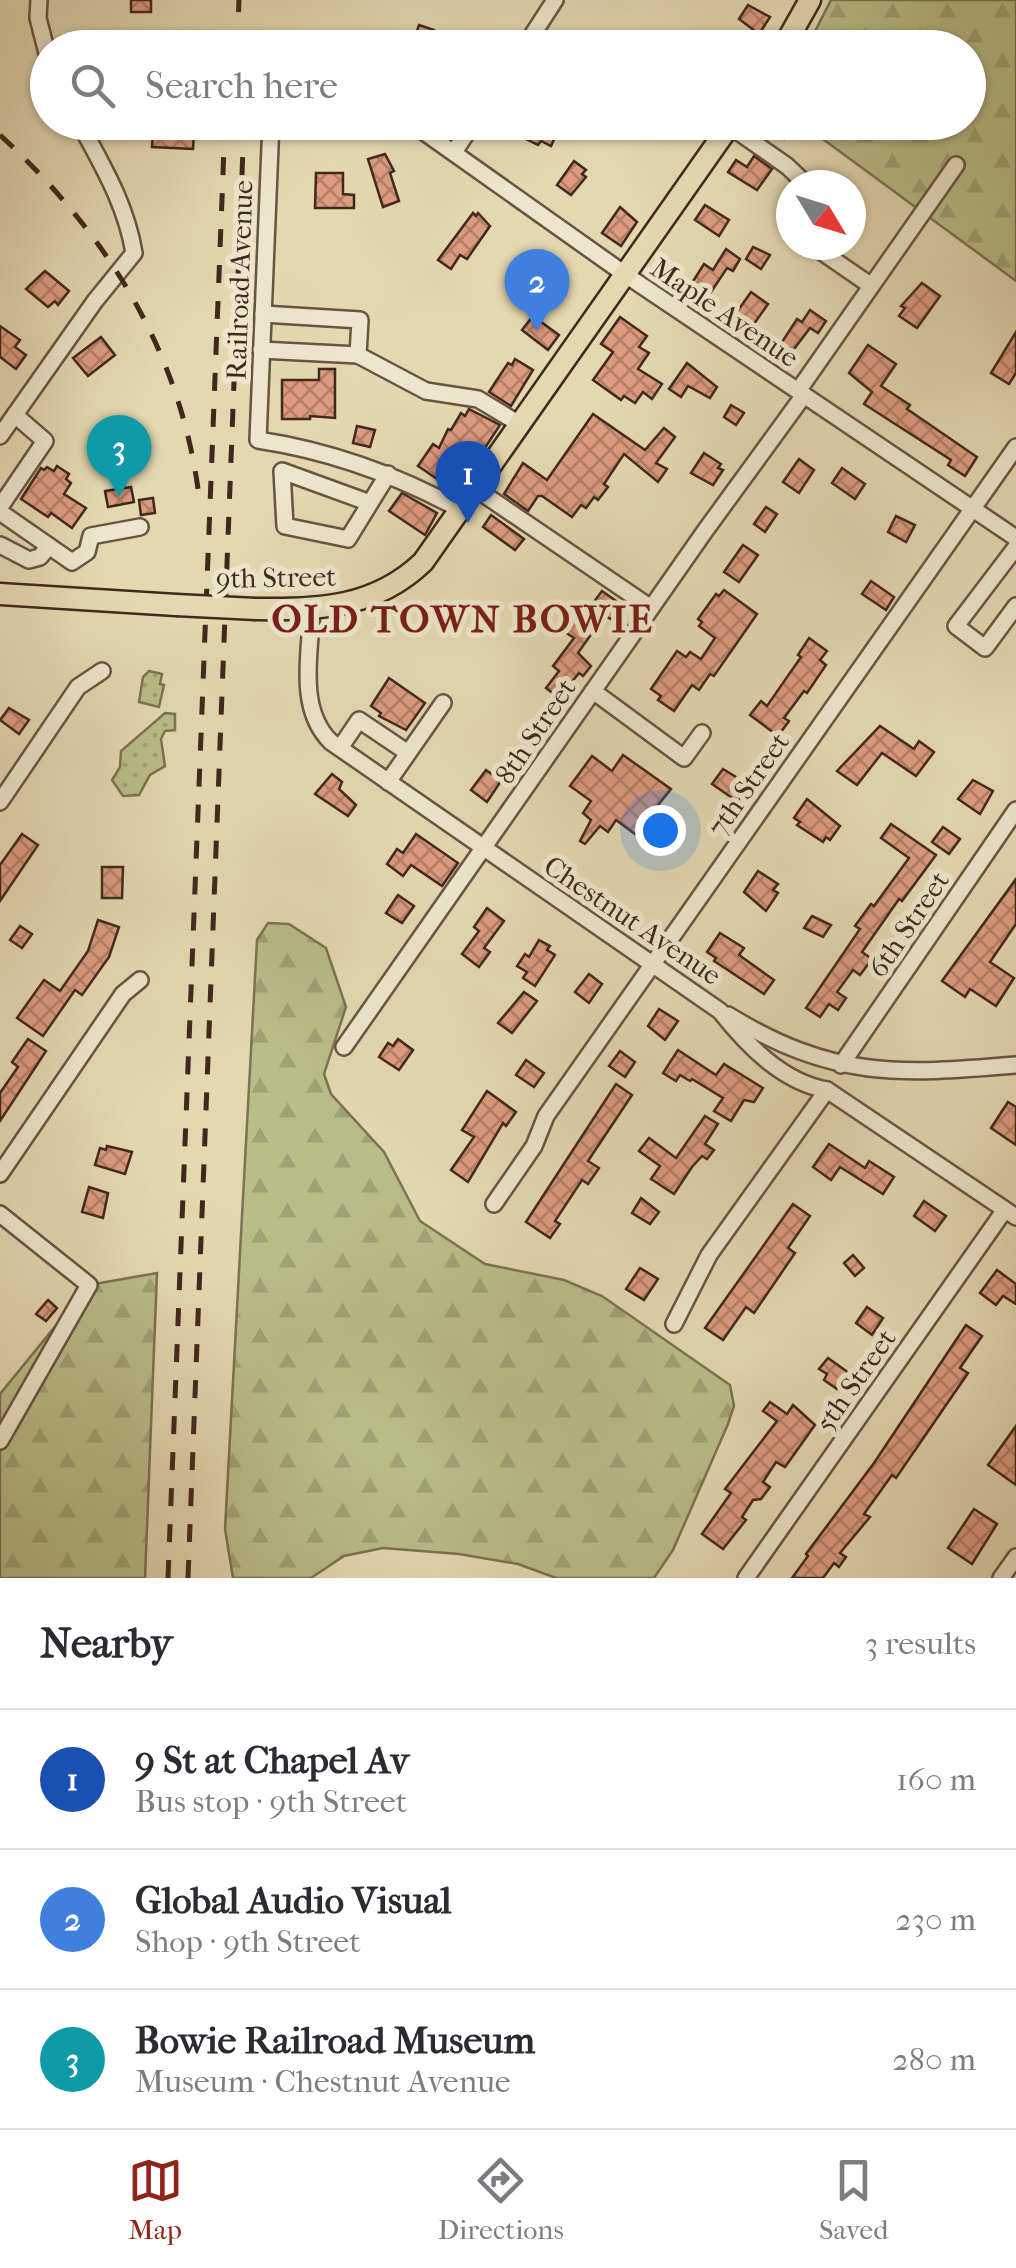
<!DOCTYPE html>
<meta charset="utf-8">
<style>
:root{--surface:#fff;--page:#f7f7f7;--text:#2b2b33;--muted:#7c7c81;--line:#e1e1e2;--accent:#8f2418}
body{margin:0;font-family:"IM FELL French Canon",serif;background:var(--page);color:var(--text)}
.compass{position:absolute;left:776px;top:170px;width:90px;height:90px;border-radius:50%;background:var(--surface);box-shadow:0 2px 8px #0004;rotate:128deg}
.you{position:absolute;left:660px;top:830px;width:35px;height:35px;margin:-25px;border:8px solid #fff;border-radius:50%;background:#1a73e8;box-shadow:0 0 0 15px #1a73e833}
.badge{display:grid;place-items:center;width:65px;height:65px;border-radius:50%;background:var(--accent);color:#fff;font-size:32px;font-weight:700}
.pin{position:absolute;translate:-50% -82px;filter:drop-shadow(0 2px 5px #0008)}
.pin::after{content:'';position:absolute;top:52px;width:35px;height:30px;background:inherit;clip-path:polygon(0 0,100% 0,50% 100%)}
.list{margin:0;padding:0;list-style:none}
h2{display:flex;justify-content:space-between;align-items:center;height:130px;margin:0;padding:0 40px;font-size:42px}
h2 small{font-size:32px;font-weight:400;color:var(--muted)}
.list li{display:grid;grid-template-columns:65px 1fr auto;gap:30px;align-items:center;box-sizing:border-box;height:140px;padding:0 40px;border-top:2px solid var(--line)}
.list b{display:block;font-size:38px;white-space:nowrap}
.list p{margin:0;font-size:32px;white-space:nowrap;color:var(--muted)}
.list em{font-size:32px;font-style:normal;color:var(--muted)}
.icon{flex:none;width:55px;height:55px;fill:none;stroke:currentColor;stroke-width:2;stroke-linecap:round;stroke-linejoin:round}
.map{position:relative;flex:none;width:1016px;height:1578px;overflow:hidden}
.search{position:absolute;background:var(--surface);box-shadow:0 2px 8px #0004;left:30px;right:30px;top:30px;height:110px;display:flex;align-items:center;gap:25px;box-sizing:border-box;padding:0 35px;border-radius:55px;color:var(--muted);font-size:38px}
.sheet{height:550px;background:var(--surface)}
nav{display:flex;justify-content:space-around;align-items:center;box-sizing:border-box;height:140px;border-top:2px solid var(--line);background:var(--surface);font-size:28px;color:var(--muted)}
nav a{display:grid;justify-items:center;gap:5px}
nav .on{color:var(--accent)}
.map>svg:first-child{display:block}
.green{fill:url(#green-dots);stroke:#7c7254;stroke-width:2.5}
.forest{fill:url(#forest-firs);stroke:#7c7254;stroke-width:2.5}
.building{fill:url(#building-cross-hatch);stroke:#40281f;stroke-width:2.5}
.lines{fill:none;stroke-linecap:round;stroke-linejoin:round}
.minor-casing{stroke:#695444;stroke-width:20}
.major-casing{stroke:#40281f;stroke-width:25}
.minor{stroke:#ede6cc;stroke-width:15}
.major{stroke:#e4d8b1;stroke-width:20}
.rail{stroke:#40281f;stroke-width:5;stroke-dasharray:18 18;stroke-linecap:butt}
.major-bridge-casing{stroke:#40281f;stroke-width:25;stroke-linecap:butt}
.major-bridge{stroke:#e4d8b1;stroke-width:20}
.labels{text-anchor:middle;stroke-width:10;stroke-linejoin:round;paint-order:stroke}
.street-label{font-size:28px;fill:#40281f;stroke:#ede6cc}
.district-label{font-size:38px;font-weight:bold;letter-spacing:2.5px;fill:#7a1f14;stroke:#ede6cc}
</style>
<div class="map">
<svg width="1016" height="1578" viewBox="0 0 1016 1578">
<defs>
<pattern id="green-dots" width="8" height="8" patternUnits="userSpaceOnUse" patternTransform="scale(2.5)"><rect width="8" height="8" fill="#b9bd88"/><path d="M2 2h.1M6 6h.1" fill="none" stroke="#a0a275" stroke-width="1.8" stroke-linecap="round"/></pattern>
<pattern id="forest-firs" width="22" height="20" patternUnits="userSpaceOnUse" patternTransform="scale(2.5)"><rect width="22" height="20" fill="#b9bd88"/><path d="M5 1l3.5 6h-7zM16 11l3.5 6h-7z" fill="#a0a275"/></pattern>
<pattern id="building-cross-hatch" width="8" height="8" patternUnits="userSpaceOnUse" patternTransform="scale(2.5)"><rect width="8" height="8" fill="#dd9b7f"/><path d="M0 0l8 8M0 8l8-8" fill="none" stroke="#b57e67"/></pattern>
</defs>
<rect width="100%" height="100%" fill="#e4d8b1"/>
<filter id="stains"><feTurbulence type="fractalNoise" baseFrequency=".002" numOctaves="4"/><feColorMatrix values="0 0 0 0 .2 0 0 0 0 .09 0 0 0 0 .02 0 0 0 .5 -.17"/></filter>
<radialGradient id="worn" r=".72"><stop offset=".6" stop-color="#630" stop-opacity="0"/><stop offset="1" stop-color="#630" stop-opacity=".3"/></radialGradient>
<g class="green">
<polygon points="149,671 162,674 160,684 164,685 159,707 139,702 143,677"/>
<polygon points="165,713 175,714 175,730 165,731 161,739 165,766 150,775 139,795 123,796 112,780 120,767 121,751"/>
</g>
<g class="forest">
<polygon points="831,0 1016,0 1016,281 801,123 968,122 968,48 807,47"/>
<polygon points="268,923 289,924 326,948 346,1007 324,1074 331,1094 384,1152 420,1221 485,1264 564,1280 602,1296 730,1385 734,1406 728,1424 673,1550 654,1578 556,1578 518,1564 459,1554 383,1548 344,1556 311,1578 233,1578 225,1529 257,940"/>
<polygon points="157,1273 145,1578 0,1578 0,1394 89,1285"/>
</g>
<g class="building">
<rect x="131" y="0" width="20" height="12"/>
<polygon points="748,5 770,17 759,34 739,19"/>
<polygon points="419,25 434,30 428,48 411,48"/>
<polygon points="524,122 562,122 551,146 541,141 538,145 518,135"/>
<polygon points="760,122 794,122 784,139"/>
<polygon points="153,131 194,133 193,149 152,147"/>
<polygon points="385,154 394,171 390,173 399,201 383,207 368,159"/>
<polygon points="754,156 772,169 757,190 728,172 736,160 747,167"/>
<polygon points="574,161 586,170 582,174 586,177 571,195 557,185"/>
<polygon points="316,173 343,173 343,194 354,195 354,208 315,208"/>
<polygon points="705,205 729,220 719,236 695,220"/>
<polygon points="620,207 637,222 621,246 602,233"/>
<polygon points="473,213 476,216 478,213 490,226 467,259 460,255 451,269 438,260"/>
<polygon points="753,247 770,255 761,269 746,259"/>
<polygon points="726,249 740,259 733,271 727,268 707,298 690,286 704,264 713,270"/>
<polygon points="536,251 552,262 535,288 518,277"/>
<polygon points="45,271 69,291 58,305 55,301 48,307 26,289"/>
<polygon points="922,283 940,296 917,328 899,316 905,308 901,306"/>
<polygon points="751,292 768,304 749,331 732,319"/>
<polygon points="810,310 826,321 818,333 810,328 791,353 782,347 782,342 797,319 802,322"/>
<polygon points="533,316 559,335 548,350 522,330"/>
<polygon points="620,317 647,336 639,347 649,353 638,369 662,384 652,399 643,392 635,403 624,396 621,400 593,380 613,352 601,344"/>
<polygon points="0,326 20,340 15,347 26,355 16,369 0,357"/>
<polygon points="1016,332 1016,373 1009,384 991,373"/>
<polygon points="101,337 115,355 88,376 73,358"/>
<polygon points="868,345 896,364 881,386 910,405 907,409 977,457 965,476 948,465 951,460 864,404 872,392 849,373"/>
<polygon points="515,359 533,370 511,406 489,392 508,363 512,365"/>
<polygon points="687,363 717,387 710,398 688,386 681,397 669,389"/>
<polygon points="319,369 335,369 335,418 310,416 310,419 282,419 282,380 319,380"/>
<polygon points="731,405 744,413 736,425 724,417"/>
<polygon points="469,409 500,425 456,492 418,466 433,444 439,448 448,429 451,430 461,413 465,416"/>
<polygon points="593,414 645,450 664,428 675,437 656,463 667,469 658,482 624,454 604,484 608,487 598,500 594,497 586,508 581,505 572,517 542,496 538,496 528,511 504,494 523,463 547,480"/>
<polygon points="357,426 375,430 370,447 353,443"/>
<polygon points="704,453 721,464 718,468 723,470 713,485 691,473"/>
<polygon points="799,459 814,470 799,493 783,482"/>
<polygon points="57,466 69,474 66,479 71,483 64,494 86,508 72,528 51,513 48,517 21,499 41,468 44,470 47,467 54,471"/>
<polygon points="842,468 865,484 855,499 832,483"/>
<polygon points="131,487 134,502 108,507 105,491"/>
<polygon points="402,493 437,513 425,535 389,511"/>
<polygon points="153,498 155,513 141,515 139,500"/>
<polygon points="766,507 777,514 765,532 754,524"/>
<polygon points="491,515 524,539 515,550 483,527"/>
<polygon points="896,516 915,525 906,542 888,532"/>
<polygon points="743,545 758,555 739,582 724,572"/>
<polygon points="871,581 894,597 886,610 862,594"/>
<polygon points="724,590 757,614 714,676 710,674 699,690 692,685 674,711 658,700 661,696 651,689 677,651 686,657 690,652 701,659 715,638 699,626 702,622 698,619 716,594 719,596"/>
<polygon points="602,591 626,608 616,621 604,616 578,653 591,666 583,676 579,673 559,698 546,688 559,671 553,666 574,638 562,630 575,613 582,618"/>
<polygon points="809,638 827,651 820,660 826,665 807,693 804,691 784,718 789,721 778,736 750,715 761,701 767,706 801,657 798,655"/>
<polygon points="389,678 425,703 406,730 379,716 381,713 371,706"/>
<polygon points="9,708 29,720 19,734 0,720"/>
<polygon points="880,726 914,749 919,741 934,752 916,776 882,753 857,785 837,771"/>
<polygon points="623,755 671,789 635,834 616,820 608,832 600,826 585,844 580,841 591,820 583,813 591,801 570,786 592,756 612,771"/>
<polygon points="723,769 749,785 738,802 712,784"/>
<polygon points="486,770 501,781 487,802 471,790"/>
<polygon points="332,774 342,782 339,789 356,805 348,816 315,794"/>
<polygon points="973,780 993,791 980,814 958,799"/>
<polygon points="807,799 840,826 830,840 826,837 823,842 797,825 800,822 794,818"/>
<polygon points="891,824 936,855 902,901 899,899 862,952 872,959 860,975 853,970 837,992 846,998 838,1010 829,1004 820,1017 806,1008 860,929 855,926 871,904 874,906 909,858 881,838"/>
<polygon points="943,827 960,839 949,854 932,842"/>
<polygon points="22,834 38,845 0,901 0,865"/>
<polygon points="416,834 458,863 442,886 411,865 403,876 387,864 397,849 403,853"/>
<polygon points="102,867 123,867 122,898 102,898"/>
<polygon points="758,871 778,884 773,890 778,893 766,911 744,892"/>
<polygon points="1016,879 1016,924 990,962 1014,978 996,1006 970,989 965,997 942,981"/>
<polygon points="398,895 414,906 402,923 386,913"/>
<polygon points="487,908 504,921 484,948 490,952 479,967 462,954 479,931 474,927"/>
<polygon points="812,916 831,925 823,937 804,928"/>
<polygon points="98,920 119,927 109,957 82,995 75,990 43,1036 17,1018 44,980 60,991 88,951"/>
<polygon points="20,926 32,934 22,948 10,940"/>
<polygon points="720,933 744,948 739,955 774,980 764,994 714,961 716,958 707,952"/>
<polygon points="539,940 550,946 547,950 555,955 535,986 523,978 527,972 517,966 525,954 529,957"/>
<polygon points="589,974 602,984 589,1003 575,992"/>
<polygon points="524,992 537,1001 512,1033 498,1023"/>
<polygon points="659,1009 678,1021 665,1040 648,1026"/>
<polygon points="28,1039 46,1051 0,1121 0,1093 18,1067 12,1062"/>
<polygon points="398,1039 413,1050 399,1070 379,1057 388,1043 393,1046"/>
<polygon points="678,1050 716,1075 724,1064 763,1088 754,1102 744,1100 731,1121 714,1111 723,1098 692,1079 690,1081 680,1075 676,1081 663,1073"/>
<polygon points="620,1051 635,1062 625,1077 609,1066"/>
<polygon points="526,1060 544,1073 534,1087 516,1075"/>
<polygon points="616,1084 632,1095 588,1161 599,1168 588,1184 582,1180 555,1221 560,1224 550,1238 526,1222"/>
<polygon points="487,1091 516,1112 506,1126 503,1123 468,1182 451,1170 474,1137 462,1130"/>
<polygon points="1008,1102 1016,1107 1016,1145 991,1128"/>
<polygon points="705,1116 718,1124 705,1144 714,1150 707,1159 702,1156 692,1167 674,1194 651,1179 660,1166 639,1151 649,1138 676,1158"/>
<polygon points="829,1144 865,1168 869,1161 894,1177 883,1194 840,1167 831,1180 813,1167"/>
<polygon points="107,1146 132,1152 125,1174 95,1165 100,1148 106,1150"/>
<polygon points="89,1187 108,1193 103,1218 82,1212"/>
<polygon points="641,1198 659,1212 650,1224 632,1213"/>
<polygon points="924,1201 946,1216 935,1231 914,1216"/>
<polygon points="793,1204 810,1216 788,1248 795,1253 754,1313 746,1307 723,1340 705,1328"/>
<polygon points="853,1255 864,1268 855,1276 844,1263"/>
<polygon points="640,1268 658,1279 644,1300 626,1289"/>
<polygon points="997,1270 1016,1284 1016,1304 1003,1296 996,1305 980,1293"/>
<polygon points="48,1300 57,1308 46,1321 36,1314"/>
<polygon points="867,1307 883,1318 872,1335 856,1323"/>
<polygon points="966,1325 982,1336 960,1368 968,1373 896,1478 892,1475 864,1514 870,1517 840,1553 846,1557 839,1567 834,1563 823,1578 792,1578 808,1556 806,1554 874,1463"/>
<polygon points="828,1358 849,1373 837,1389 824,1380 827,1374 819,1369"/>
<polygon points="770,1402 787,1414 793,1405 815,1425 785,1467 776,1462 763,1482 770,1487 761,1499 753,1500 742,1517 746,1520 723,1549 702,1534 731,1493 725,1489 777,1421 763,1411"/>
<polygon points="1016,1426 1016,1485 988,1465"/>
<polygon points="974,1509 997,1524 972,1564 948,1548"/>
</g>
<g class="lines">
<defs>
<g id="minor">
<polyline points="39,0 38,18 48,57"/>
<polyline points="524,48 555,0"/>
<path d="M271,122L258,440C331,451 397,475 461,510"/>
<polyline points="410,122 626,275 1016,538"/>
<polyline points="730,126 787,166 807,185"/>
<polyline points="454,152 474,122"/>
<polyline points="812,245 870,285"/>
<polyline points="261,350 358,355 360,320 263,314"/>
<polyline points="358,355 426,391 478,399 521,425"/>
<polyline points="798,391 956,165"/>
<path d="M0,436L95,301L134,253C126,204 102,165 79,122"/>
<polyline points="476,489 651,608"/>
<polyline points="370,503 282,471 285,526 348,539 388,474"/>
<polyline points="0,507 45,441 15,415"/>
<polyline points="0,512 72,562 87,552 91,536 140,527"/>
<polyline points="0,545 29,560 40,557 49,546"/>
<polyline points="1016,547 956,626 985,648 1016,606"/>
<path d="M312,610C310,653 297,709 331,742L720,1011C747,1045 782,1082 827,1090L1016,1217"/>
<polyline points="593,691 684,758 702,733"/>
<polyline points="340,748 359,720 408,753"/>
<polyline points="388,782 443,703"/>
<polyline points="0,802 78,687 102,671"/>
<path d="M728,1015C833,1079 898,1075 1016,1065"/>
<polyline points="344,1047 705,531 804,395"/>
<polyline points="841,1065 1016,810"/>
<polyline points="0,1174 123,994 140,980"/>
<polyline points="494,1204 534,1146 546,1116 1016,447"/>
<polyline points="0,1214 89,1285 0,1441"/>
<polyline points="674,1324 709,1255 827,1090"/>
<polyline points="746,1578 1004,1211"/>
<polyline points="1001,1578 1016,1557"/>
</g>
<g id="major">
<polyline points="783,48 810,0"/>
<polyline points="0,594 176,605"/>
<path d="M256,609C318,610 375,608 423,562L732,122"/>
</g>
</defs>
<use href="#minor" class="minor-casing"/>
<use href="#major" class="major-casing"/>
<use href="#minor" class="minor"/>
<use href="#major" class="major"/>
<g class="rail">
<polyline points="237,48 239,0"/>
<path d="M0,135C109,235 184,357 200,505"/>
<polyline points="168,1578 225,122"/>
<polyline points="188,1578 244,122"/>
</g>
<defs>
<polyline id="major-bridge" points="176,605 256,609"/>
</defs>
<use href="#major-bridge" class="major-bridge-casing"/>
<use href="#major-bridge" class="major-bridge"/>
</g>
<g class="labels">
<g class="street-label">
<text transform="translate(239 280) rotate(-88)" y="10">Railroad Avenue</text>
<text transform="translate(725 312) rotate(34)" y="10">Maple Avenue</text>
<text transform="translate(276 577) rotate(-1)" y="10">9th Street</text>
<text transform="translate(535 731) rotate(-56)" y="10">8th Street</text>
<text transform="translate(748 784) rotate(-55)" y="10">7th Street</text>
<text transform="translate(633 920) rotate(34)" y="10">Chestnut Avenue</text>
<text transform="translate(908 924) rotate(-56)" y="10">6th Street</text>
<text transform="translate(855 1380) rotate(-55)" y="10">5th Street</text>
</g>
<g class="district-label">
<text x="463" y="632">OLD TOWN BOWIE</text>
</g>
</g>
<rect width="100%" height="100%" filter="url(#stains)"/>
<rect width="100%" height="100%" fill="url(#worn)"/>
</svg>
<svg class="compass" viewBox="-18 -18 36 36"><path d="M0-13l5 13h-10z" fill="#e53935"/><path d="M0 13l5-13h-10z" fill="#7c7c81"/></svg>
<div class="you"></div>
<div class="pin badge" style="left:468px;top:523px;background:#1a4fb4">1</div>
<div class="pin badge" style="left:537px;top:331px;background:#3f7fe0">2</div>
<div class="pin badge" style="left:119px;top:497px;background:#0f9aa8">3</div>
<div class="search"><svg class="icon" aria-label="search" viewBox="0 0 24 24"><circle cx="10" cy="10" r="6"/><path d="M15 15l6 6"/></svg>Search here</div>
</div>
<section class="sheet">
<h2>Nearby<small>3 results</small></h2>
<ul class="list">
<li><span class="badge" style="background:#1a4fb4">1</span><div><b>9 St at Chapel Av</b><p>Bus stop · 9th Street</p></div><em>160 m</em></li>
<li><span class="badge" style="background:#3f7fe0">2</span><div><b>Global Audio Visual</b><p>Shop · 9th Street</p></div><em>230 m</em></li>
<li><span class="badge" style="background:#0f9aa8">3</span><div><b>Bowie Railroad Museum</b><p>Museum · Chestnut Avenue</p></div><em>280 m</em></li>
</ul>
</section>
<nav>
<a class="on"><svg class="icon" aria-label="map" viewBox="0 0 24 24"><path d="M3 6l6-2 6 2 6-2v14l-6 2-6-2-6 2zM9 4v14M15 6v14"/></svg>Map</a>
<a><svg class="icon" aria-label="directions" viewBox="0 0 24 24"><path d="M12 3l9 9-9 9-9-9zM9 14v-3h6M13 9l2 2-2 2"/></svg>Directions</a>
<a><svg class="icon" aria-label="saved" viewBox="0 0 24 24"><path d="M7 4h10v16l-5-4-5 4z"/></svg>Saved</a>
</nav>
